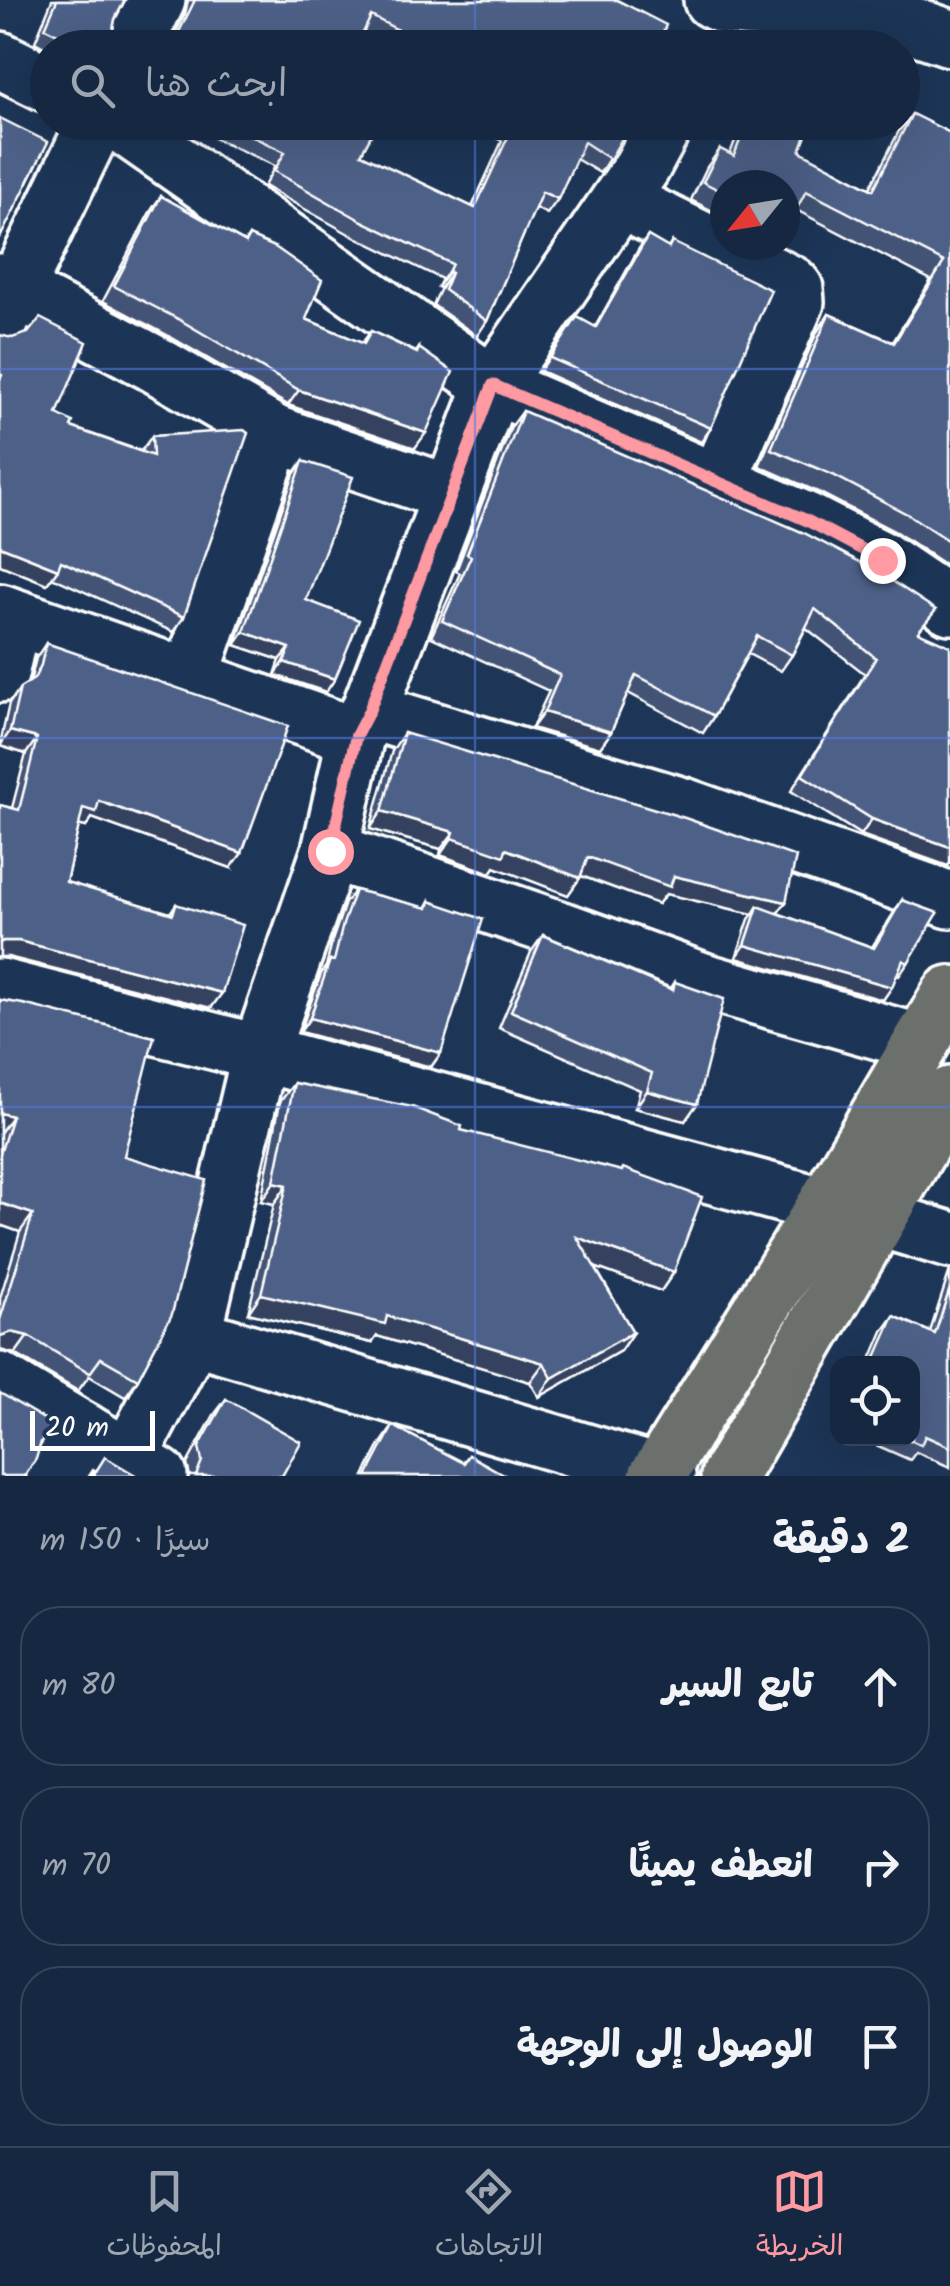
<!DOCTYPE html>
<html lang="ar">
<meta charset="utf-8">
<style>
:root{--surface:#162841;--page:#23344c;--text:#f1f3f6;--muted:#9ea6b1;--line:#35445a;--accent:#ff9aa2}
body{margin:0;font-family:Kalam,"Playpen Sans Arabic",sans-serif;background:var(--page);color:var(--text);direction:rtl}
.controls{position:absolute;right:30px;bottom:30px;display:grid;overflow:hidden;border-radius:20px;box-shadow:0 10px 40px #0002}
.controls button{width:90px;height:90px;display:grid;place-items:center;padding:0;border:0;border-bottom:2px solid var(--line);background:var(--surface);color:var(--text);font:50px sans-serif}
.compass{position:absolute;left:710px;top:170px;width:90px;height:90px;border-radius:50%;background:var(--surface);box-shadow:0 10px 40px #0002;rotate:240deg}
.scale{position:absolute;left:30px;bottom:25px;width:125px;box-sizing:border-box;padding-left:10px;border:5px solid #fff;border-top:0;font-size:28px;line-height:35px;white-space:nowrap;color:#fff;-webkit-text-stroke:8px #1d3557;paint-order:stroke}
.stop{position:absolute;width:30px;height:30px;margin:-22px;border:8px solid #ff9aa2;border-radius:50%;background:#fff}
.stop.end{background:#ff9aa2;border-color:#fff;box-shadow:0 2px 10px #0008}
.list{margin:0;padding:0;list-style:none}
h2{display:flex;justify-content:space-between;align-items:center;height:130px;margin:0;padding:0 40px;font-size:42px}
h2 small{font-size:32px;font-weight:400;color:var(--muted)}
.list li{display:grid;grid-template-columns:65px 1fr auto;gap:30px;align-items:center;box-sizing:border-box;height:160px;margin:0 20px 20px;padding:0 20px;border:2px solid var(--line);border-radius:40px}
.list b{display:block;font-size:38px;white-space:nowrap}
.list em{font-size:32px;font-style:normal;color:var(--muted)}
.icon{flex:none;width:55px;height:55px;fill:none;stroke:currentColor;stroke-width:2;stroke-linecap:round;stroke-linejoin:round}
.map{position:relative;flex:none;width:950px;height:1476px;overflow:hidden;direction:ltr}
.search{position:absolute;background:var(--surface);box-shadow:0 10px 40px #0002;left:30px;right:30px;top:30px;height:110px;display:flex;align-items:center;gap:25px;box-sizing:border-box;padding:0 35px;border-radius:55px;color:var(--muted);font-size:38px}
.sheet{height:670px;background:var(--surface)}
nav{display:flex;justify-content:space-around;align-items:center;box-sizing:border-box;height:140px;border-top:2px solid var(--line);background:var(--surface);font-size:28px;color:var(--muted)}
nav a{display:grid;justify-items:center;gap:5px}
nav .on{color:var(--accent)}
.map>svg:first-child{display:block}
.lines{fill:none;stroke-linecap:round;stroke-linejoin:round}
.minor-casing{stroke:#fff;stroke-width:62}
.major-casing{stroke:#fff;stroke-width:62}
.minor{stroke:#1d3557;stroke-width:55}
.major{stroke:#6c706d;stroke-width:55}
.wall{fill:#425374;stroke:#fff;stroke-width:2.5}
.shaded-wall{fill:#36435e;stroke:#fff;stroke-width:2.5}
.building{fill:#4d6087;stroke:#fff;stroke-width:2.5}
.route{stroke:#ff9aa2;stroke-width:12}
.grid{fill:none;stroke:#567ae2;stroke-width:2.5;stroke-opacity:0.55}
</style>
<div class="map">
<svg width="950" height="1476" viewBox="0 0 950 1476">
<rect width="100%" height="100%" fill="#1d3557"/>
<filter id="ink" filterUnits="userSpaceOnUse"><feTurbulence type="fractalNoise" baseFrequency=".01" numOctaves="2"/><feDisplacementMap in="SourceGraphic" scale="20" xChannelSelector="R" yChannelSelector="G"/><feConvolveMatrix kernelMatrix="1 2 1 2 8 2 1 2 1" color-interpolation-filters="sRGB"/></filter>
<g filter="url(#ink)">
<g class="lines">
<defs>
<g id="minor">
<polyline points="712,0 727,7 880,19 915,26 950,38"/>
<polyline points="133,48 157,0"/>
<polyline points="0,60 48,84"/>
<polyline points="118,122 493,385 806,521 882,560 950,606"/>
<polyline points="620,200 791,284 795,289 796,302 718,482"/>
<polyline points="0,282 153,363 275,434"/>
<polyline points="0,322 96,122"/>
<polyline points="0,612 356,736"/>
<polyline points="0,674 13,617"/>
<polyline points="190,678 275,434 452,494"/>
<polyline points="369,711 683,806 950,900"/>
<polyline points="330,851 568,932 703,981 921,1043"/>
<polyline points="0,987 260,1053 825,1206"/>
<polyline points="880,1219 950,1240"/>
<polyline points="193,1336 667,1476"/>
<polyline points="0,1381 159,1476"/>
<polyline points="129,1457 193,1336 260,1053 330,851 356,736 369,711 493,385 642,167 666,122"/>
<polyline points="55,1476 84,1431"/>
</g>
<g id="major">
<polyline points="657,1476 825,1206 950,994"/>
<polyline points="729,1476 950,1095"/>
</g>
</defs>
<use href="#minor" class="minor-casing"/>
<use href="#major" class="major-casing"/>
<use href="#minor" class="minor"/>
<use href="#major" class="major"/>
</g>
<g class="wall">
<polygon points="52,0 125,0 115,19 112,34 117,48 48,48 48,49 35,42"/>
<polygon points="188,0 617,0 656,48 394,48 364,32 356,48 168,48 185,14"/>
<polygon points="912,114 950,133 950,568 896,532 820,493 759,466 817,332 829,314 893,342 931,280 796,210 785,231 785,185 725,185 725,217 691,200 707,167 720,149 730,154 742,122 811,122 800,151 870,188 899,131"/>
<polygon points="180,122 378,122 361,154 472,207 502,141 463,122 632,122 600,173 576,159 558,199 547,214 535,208 487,321 477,336 433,305 441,288 438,287 442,279 349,234 264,186 275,166"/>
<polygon points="161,196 245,242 249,236 306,319 362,343 371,331 416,352 419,348 415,448 288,405 169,336 103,301 150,212"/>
<polygon points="648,236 668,248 672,242 711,428 701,442 540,371 577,317 595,327 638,250"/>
<polygon points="0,335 57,414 71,427 141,451 152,436 184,617 173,632 52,577 47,584 0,565"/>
<polygon points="523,411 920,632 948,866 861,835 791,791 865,674 806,628 792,655 781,671 748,654 714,716 703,733 628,693 611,732 600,748 532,728 549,691 431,637 460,573 456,571 511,427"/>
<polygon points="303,461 306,600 326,692 275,675 280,660 235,645 294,474"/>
<polygon points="46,643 231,868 92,818 86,827 79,825 66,882 170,913 176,904 222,993 211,1008 8,957 0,957 0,805 12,808 26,754 0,746 0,744 9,704 20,688 30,682 36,658"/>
<polygon points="404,733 786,902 777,913 872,947 902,900 908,963 899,976 897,975 883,1000 736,958 749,919 753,914 666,894 658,904 581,876 568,895 495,867 491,873 440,855 441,849 370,829 392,751"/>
<polygon points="355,890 426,908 430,901 441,1053 431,1067 300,1032 321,974 326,966 333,938 345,903"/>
<polygon points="543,935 671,988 675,982 697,1104 685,1121 635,1108 640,1090 499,1028 531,952"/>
<polygon points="0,1000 124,1156 138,1379 125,1397 89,1376 78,1391 15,1354 0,1350 0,1298 20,1232 0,1225"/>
<polygon points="294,1083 461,1130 674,1272 661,1291 595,1267 633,1332 620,1351 539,1397 530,1382 377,1336 372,1343 248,1313 274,1204 261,1201 280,1102"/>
<polygon points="950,1270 950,1467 916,1452 910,1460 860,1438 912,1438 912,1364 869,1364 883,1331 894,1316 930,1332"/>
<polygon points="226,1399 282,1476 190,1476 187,1464 214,1415"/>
<polygon points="393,1426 463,1462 469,1455 506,1476 364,1476 380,1445"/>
</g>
<g class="shaded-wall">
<polygon points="448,272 451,273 441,288 438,287"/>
<polygon points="299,390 426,433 415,448 288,405"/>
<polygon points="0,546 58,569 47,584 0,565"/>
<polygon points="244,632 290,648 280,660 235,645"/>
<polygon points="284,662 335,679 326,692 275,675"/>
<polygon points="544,712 611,732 600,748 532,728"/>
<polygon points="10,731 37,738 26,754 0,746"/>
<polygon points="99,801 242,853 231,868 92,818 86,827 72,824 83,808"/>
<polygon points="382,811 454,832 441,849 370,829"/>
<polygon points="872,819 950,847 950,863 948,866 861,835"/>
<polygon points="452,838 506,849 580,878 568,895 495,867 491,873 440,855"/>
<polygon points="588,857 674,876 786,902 773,919 758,906 753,914 666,894 658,904 576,874"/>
<polygon points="3,941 19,941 222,993 211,1008 8,957 0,957 0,943"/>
<polygon points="745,945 892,987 883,1000 736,958"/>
<polygon points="310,1018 441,1053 431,1067 300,1032"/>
<polygon points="647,1091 697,1104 685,1121 635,1108"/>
<polygon points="0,1113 12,1116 0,1133"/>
<polygon points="274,1182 287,1185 274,1204 261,1201"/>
<polygon points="0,1203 33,1214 20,1232 0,1225"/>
<polygon points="577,1237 674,1272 661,1291 564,1256"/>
<polygon points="261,1294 387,1316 544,1363 530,1382 377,1336 372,1343 248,1313"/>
<polygon points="12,1332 28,1336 15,1354 0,1350 0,1336"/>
<polygon points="633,1332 620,1351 539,1397 552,1378"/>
</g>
<g class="building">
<polygon points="57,0 125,0 115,19 112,34 117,48 79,48 72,41 45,28"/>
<polygon points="195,0 617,0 666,25 656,48 433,48 371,16 356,48 171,48"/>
<polygon points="912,114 950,133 950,542 909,515 833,475 771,449 829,314 894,343 944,262 806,191 789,224 785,222 785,185 725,185 725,193 703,182 720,149 734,156 747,122 811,122 800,151 873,190"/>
<polygon points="0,118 48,142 0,238"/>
<polygon points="222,122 378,122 361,154 475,208 513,126 504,122 632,122 610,159 584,142 558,199 542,192 487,321 444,290 451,273 448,272 452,264 360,220 274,171 285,152"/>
<polygon points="161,196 246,243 249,236 275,247 322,280 306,319 364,344 371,331 417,353 419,348 453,372 426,433 299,390 180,320 114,286"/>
<polygon points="648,236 669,248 672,242 771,290 711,428 550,358 577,317 596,327"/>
<polygon points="40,318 87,342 57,414 73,422 71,427 153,456 152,436 244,430 248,433 184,617 61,561 58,569 0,546 0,380 2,375 0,374 0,335 12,338 28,333"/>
<polygon points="523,411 804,533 877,571 936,610 918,632 950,646 950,847 872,819 802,775 876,658 815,609 792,655 757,636 714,716 636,675 611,732 544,712 560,675 442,621 471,556 467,554"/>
<polygon points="303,461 353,477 306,600 359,620 335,679 284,662 290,648 244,632"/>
<polygon points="46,643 288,726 242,853 99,801 96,812 83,808 66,882 173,914 176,904 243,925 222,993 19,941 3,941 0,943 0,805 19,810 37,738 10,731 20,688 34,679 41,665"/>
<polygon points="404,733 685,818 796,857 786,902 674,876 670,887 588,857 580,878 506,849 504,856 452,838 454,832 382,811"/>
<polygon points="355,890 428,908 430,901 483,919 441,1053 310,1018 330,960 334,961 343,924"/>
<polygon points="902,900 938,913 908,963 903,960 892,987 745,945 758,906 874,948"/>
<polygon points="543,935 673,990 675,982 724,999 697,1104 647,1091 652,1073 511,1011"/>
<polygon points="0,1000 23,1004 154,1037 124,1156 206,1180 172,1314 138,1379 101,1358 90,1373 28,1336 12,1332 0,1336 0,1320 33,1214 0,1203 0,1154 12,1116 0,1113"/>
<polygon points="294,1083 412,1107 462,1126 461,1130 622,1171 623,1168 702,1197 674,1272 577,1237 633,1332 552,1378 544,1363 387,1316 385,1324 261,1294 287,1185 274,1182"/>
<polygon points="950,1288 950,1447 925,1436 921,1445 906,1438 912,1438 912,1364 873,1364 894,1316 935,1334"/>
<polygon points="0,1393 52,1424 41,1442 36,1459 25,1476 0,1476"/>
<polygon points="226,1399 301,1442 282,1476 196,1476 202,1461 199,1447"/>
<polygon points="393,1426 464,1463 469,1455 506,1476 367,1476"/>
<polygon points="105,1457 137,1476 93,1476"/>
</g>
</g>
<g class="lines" filter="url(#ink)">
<polyline class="route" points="330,851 356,736 369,711 493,385 806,520 882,560"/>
</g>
<path class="grid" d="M475,0V48M475,122V1476M0,369H950M0,738H950M0,1107H950"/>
</svg>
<div class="controls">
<button><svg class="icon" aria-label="locate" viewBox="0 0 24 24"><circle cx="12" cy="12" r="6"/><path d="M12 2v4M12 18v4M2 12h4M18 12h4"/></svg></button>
</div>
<svg class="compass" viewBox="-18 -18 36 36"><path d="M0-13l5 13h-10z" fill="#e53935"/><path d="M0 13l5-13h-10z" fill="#9ea6b1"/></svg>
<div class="scale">20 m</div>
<div class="stop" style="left:330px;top:851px"></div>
<div class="stop end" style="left:882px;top:560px"></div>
<div class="search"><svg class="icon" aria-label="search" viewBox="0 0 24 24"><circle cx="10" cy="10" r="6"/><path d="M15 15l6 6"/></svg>ابحث هنا</div>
</div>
<section class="sheet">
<h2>2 دقيقة<small>سيرًا · 150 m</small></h2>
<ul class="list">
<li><svg class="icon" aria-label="ahead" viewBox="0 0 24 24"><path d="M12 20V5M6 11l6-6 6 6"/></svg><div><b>تابع السير</b></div><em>80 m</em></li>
<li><svg class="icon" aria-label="right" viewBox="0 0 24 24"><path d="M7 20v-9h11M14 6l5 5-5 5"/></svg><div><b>انعطف يمينًا</b></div><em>70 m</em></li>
<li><svg class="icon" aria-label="arrive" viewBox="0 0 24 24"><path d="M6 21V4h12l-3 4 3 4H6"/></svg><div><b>الوصول إلى الوجهة</b></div></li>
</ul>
</section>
<nav>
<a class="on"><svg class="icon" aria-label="map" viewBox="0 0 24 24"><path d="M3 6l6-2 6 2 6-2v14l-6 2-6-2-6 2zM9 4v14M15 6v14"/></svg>الخريطة</a>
<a><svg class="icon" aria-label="directions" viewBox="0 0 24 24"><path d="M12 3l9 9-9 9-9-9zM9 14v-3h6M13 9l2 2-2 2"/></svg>الاتجاهات</a>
<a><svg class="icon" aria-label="saved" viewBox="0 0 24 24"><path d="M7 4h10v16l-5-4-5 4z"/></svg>المحفوظات</a>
</nav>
